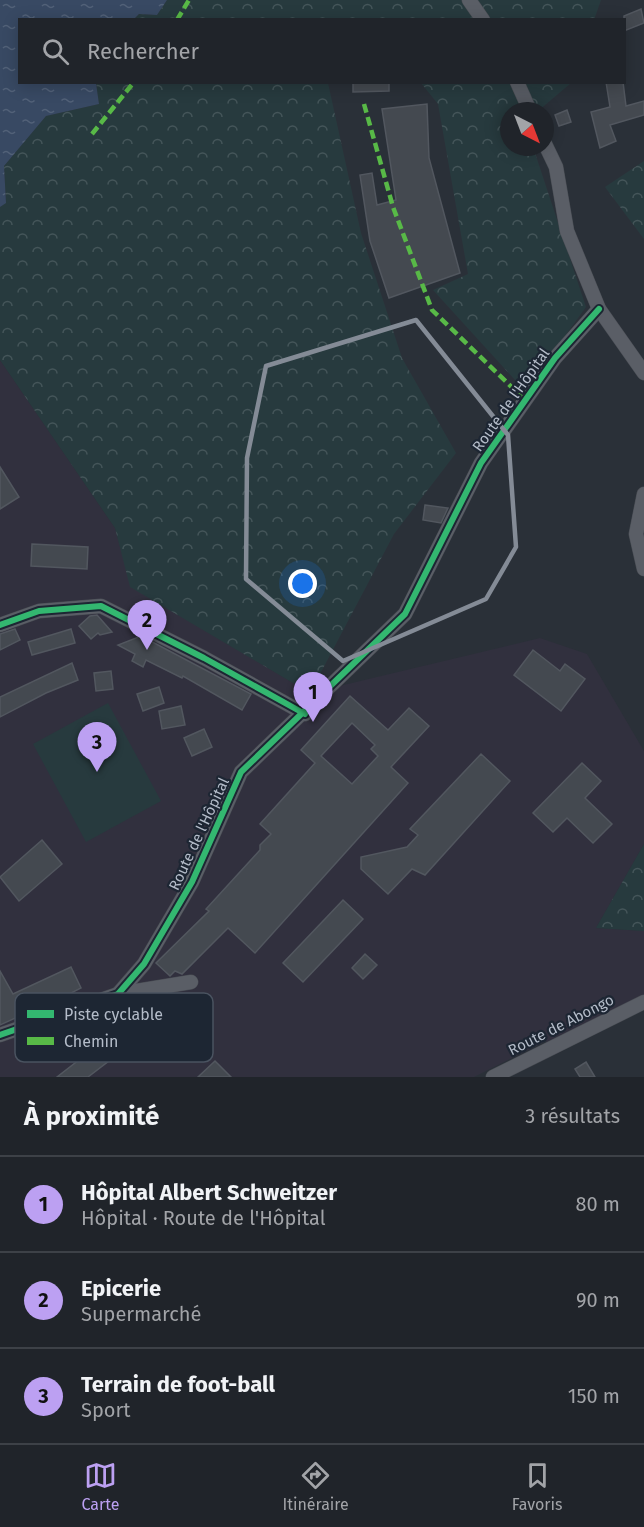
<!DOCTYPE html>
<html lang="fr">
<meta charset="utf-8">
<style>
:root{--surface:#20242a;--page:#2d3036;--text:#f1f3f6;--muted:#a2a4a8;--line:#3d4147;--accent:#bca0f2}
body{margin:0;font-family:"Fira Sans",sans-serif;background:var(--page);color:var(--text)}
.compass{position:absolute;left:500px;top:102px;width:54px;height:54px;border-radius:50%;background:var(--surface);box-shadow:0 3px 15px #0003;rotate:138deg}
.you{position:absolute;left:303px;top:584px;width:21px;height:21px;margin:-15px;border:4px solid #fff;border-radius:50%;background:#1a73e8;box-shadow:0 0 0 9px #1a73e833}
.badge{display:grid;place-items:center;width:39px;height:39px;border-radius:50%;background:var(--accent);color:#111;font-size:20px;font-weight:700}
.pin{position:absolute;translate:-50% -50px;filter:drop-shadow(0 2px 3px #0008)}
.pin::after{content:'';position:absolute;top:32px;width:21px;height:18px;background:inherit;clip-path:polygon(0 0,100% 0,50% 100%)}
.list{margin:0;padding:0;list-style:none}
h2{display:flex;justify-content:space-between;align-items:center;height:78px;margin:0;padding:0 24px;font-size:26px}
h2 small{font-size:20px;font-weight:400;color:var(--muted)}
.list li{display:grid;grid-template-columns:39px 1fr auto;gap:18px;align-items:center;box-sizing:border-box;height:96px;padding:0 24px;border-top:2px solid var(--line)}
.list b{display:block;font-size:22px;white-space:nowrap}
.list p{margin:0;font-size:20px;white-space:nowrap;color:var(--muted)}
.list em{font-size:20px;font-style:normal;color:var(--muted)}
.icon{flex:none;width:33px;height:33px;fill:none;stroke:currentColor;stroke-width:2;stroke-linecap:round;stroke-linejoin:round}
.map{position:relative;flex:none;width:644px;height:1077px;overflow:hidden}
.search{position:absolute;background:var(--surface);box-shadow:0 3px 15px #0003;left:18px;right:18px;top:18px;height:66px;display:flex;align-items:center;gap:15px;box-sizing:border-box;padding:0 21px;border-radius:0px;color:var(--muted);font-size:22px}
.sheet{height:366px;background:var(--surface)}
nav{display:flex;justify-content:space-around;align-items:center;box-sizing:border-box;height:84px;border-top:2px solid var(--line);background:var(--surface);font-size:16px;color:var(--muted)}
nav a{display:grid;justify-items:center;gap:3px}
nav .on{color:var(--accent)}
.map>svg:first-child{display:block}
.medical{fill:#31303e}
.forest{fill:url(#forest-crowns)}
.park{fill:#273a3e}
.water{fill:url(#water-ripples)}
.building{fill:#444950;stroke:#52575f;stroke-width:1.5;fill-rule:evenodd}
.lines{fill:none;stroke-linecap:round;stroke-linejoin:round}
.minor-casing{stroke:#484c53;stroke-width:15}
.minor{stroke:#5a5e66;stroke-width:14}
.quiet{stroke:#58b947;stroke-width:4.5;stroke-dasharray:9 4.5;stroke-linecap:butt}
.cycleway-casing{stroke:#1d2633;stroke-width:10}
.cycleway{stroke:#33b770;stroke-width:6}
.marked{fill:none;stroke:#848b96;stroke-width:4.5;stroke-linejoin:round}
.labels{text-anchor:middle;stroke-width:4.5;stroke-linejoin:round;paint-order:stroke}
.street-label{font-size:15px;fill:#b4bcc9;stroke:#1d2633}
.key{fill:#1d2633;stroke:#4a5360;stroke-width:1.5}
.key-label{font-size:16px;fill:#b4bcc9}
</style>
<div class="map">
<svg width="644" height="1077" viewBox="0 0 644 1077">
<defs>
<pattern id="forest-crowns" width="20" height="18" patternUnits="userSpaceOnUse" patternTransform="scale(1.5)"><rect width="20" height="18" fill="#273a3e"/><path d="M2 6a3 3 0 1 1 6 0M12 15a3 3 0 1 1 6 0" fill="none" stroke="#445559"/></pattern>
<pattern id="water-ripples" width="26" height="14" patternUnits="userSpaceOnUse" patternTransform="scale(1.5)"><rect width="26" height="14" fill="#384963"/><path d="M2 4q2-2 4 0t4 0M15 11q2-2 4 0t4 0" fill="none" stroke="#526178"/></pattern>
</defs>
<rect width="100%" height="100%" fill="#2a3038"/>
<polygon class="medical" points="0,360 115,528 131,587 310,693 540,638 587,654 644,751 644,844 596,928 644,931 644,1006 554,1055 546,1041 474,1077 0,1077"/>
<g class="forest">
<polygon points="167,0 601,0 594,20 134,20 139,14 157,15"/>
<polygon points="96,83 328,83 361,233 402,358 456,453 394,534 310,693 130,587 115,528 0,360 0,207 6,202 4,166 46,116 99,104"/>
<polygon points="421,83 571,83 538,111 509,111 509,147 533,147 586,307 525,391 433,290 468,274 438,104"/>
<polygon points="644,161 644,239 605,187"/>
<polygon points="644,844 644,931 596,928"/>
</g>
<polygon class="park" points="108,703 161,801 86,842 33,744"/>
<polygon class="water" points="0,0 167,0 157,15 139,14 134,19 20,20 20,82 96,83 99,104 46,116 4,166 6,203 0,207"/>
<g class="building">
<polygon points="641,9 644,23 624,31 624,16"/>
<polygon points="353,82 389,82 389,91 353,92"/>
<polygon points="606,82 623,82 626,106 644,101 644,115 610,125 616,141 600,148 591,112 610,107"/>
<polygon points="427,104 429,158 460,273 389,298 370,241 360,175 372,173 377,205 396,200 382,109"/>
<polygon points="567,110 571,122 559,126 555,115"/>
<polygon points="0,467 19,497 0,509"/>
<polygon points="425,505 448,508 441,523 423,520"/>
<polygon points="32,544 88,547 87,569 31,566"/>
<polygon points="97,615 112,632 100,635 98,633 91,639 79,626 90,616"/>
<polygon points="15,629 20,640 0,650 0,634"/>
<polygon points="71,629 75,643 32,655 28,642"/>
<polygon points="141,636 251,694 242,710 183,676 182,678 146,660 143,667 132,661 135,654 118,645"/>
<polygon points="533,650 560,671 565,664 585,679 561,711 514,675"/>
<polygon points="72,663 78,680 46,693 0,717 0,697"/>
<polygon points="111,671 113,689 96,691 94,673"/>
<polygon points="159,687 164,703 143,711 137,694"/>
<path d="M350,696L388,730L409,708L429,726L391,767L408,783L255,953L228,928L182,974L175,971L170,976L156,963L209,911L206,909L260,850V845L271,834L260,824L315,763L301,750ZM352,723L375,745L371,749L378,756L352,784L321,756Z"/>
<polygon points="181,706 185,725 162,729 159,711"/>
<polygon points="204,729 212,747 192,756 184,738"/>
<polygon points="481,754 510,781 425,875 412,869 388,894 361,869 361,857 407,847 418,835 410,829"/>
<polygon points="582,763 601,781 585,798 612,824 593,843 567,818 553,832 533,813"/>
<polygon points="42,840 62,864 19,901 0,877"/>
<polygon points="343,900 363,919 303,982 283,963"/>
<polygon points="365,954 377,965 363,979 352,968"/>
<polygon points="71,967 81,988 36,1011 35,1009 0,1025 0,971 13,994"/>
<polygon points="102,1042 114,1057 88,1077 57,1077"/>
<polygon points="215,1061 231,1077 198,1077"/>
<polygon points="586,1062 595,1077 580,1077 575,1069"/>
</g>
<g class="lines">
<defs>
<g id="minor">
<polyline points="469,0 483,20"/>
<polyline points="517,82 530,111"/>
<polyline points="545,144 556,167 567,231 599,309 644,373"/>
<polyline points="644,494 636,534 644,569"/>
<polyline points="0,625 39,611 101,606 204,658 305,714"/>
<polyline points="118,994 144,964 192,882 241,772 405,614 481,463 555,358 599,309"/>
<polyline points="0,1035 118,994 191,982"/>
<polyline points="493,1077 644,1002"/>
</g>
</defs>
<use href="#minor" class="minor-casing"/>
<use href="#minor" class="minor"/>
<g class="quiet">
<polyline points="177,20 189,0"/>
<polyline points="364,104 393,207 432,310 525,400"/>
<polyline points="92,134 134,82"/>
</g>
<defs>
<g id="cycleway">
<polyline points="0,625 39,611 101,606 204,658 305,714"/>
<polyline points="0,1035 118,994 144,964 192,882 241,772 405,614 481,463 555,358 599,309"/>
</g>
</defs>
<use href="#cycleway" class="cycleway-casing"/>
<use href="#cycleway" class="cycleway"/>
</g>
<path class="marked" d="M416,320L508,435L516,547L486,599L343,661L246,579L247,458L266,366Z"/>
<g class="labels">
<g class="street-label">
<text transform="translate(511 400) rotate(-55)" y="5">Route de l'Hôpital</text>
<text transform="translate(199 834) rotate(-65)" y="5">Route de l'Hôpital</text>
<text transform="translate(561 1025) rotate(-27)" y="5">Route de Abongo</text>
</g>
</g>
<rect x="15" y="993" width="198" height="69" rx="9" class="key"/>
<rect x="27" y="1010" width="27" height="8" fill="#33b770"/>
<rect x="27" y="1037" width="27" height="8" fill="#58b947"/>
<g class="key-label">
<text x="64" y="1020">Piste cyclable</text>
<text x="64" y="1047">Chemin</text>
</g>
</svg>
<svg class="compass" viewBox="-18 -18 36 36"><path d="M0-13l5 13h-10z" fill="#e53935"/><path d="M0 13l5-13h-10z" fill="#a2a4a8"/></svg>
<div class="you"></div>
<div class="pin badge" style="left:313px;top:722px">1</div>
<div class="pin badge" style="left:147px;top:650px">2</div>
<div class="pin badge" style="left:97px;top:772px">3</div>
<div class="search"><svg class="icon" aria-label="search" viewBox="0 0 24 24"><circle cx="10" cy="10" r="6"/><path d="M15 15l6 6"/></svg>Rechercher</div>
</div>
<section class="sheet">
<h2>À proximité<small>3 résultats</small></h2>
<ul class="list">
<li><span class="badge">1</span><div><b>Hôpital Albert Schweitzer</b><p>Hôpital · Route de l'Hôpital</p></div><em>80 m</em></li>
<li><span class="badge">2</span><div><b>Epicerie</b><p>Supermarché</p></div><em>90 m</em></li>
<li><span class="badge">3</span><div><b>Terrain de foot-ball</b><p>Sport</p></div><em>150 m</em></li>
</ul>
</section>
<nav>
<a class="on"><svg class="icon" aria-label="map" viewBox="0 0 24 24"><path d="M3 6l6-2 6 2 6-2v14l-6 2-6-2-6 2zM9 4v14M15 6v14"/></svg>Carte</a>
<a><svg class="icon" aria-label="directions" viewBox="0 0 24 24"><path d="M12 3l9 9-9 9-9-9zM9 14v-3h6M13 9l2 2-2 2"/></svg>Itinéraire</a>
<a><svg class="icon" aria-label="saved" viewBox="0 0 24 24"><path d="M7 4h10v16l-5-4-5 4z"/></svg>Favoris</a>
</nav>
